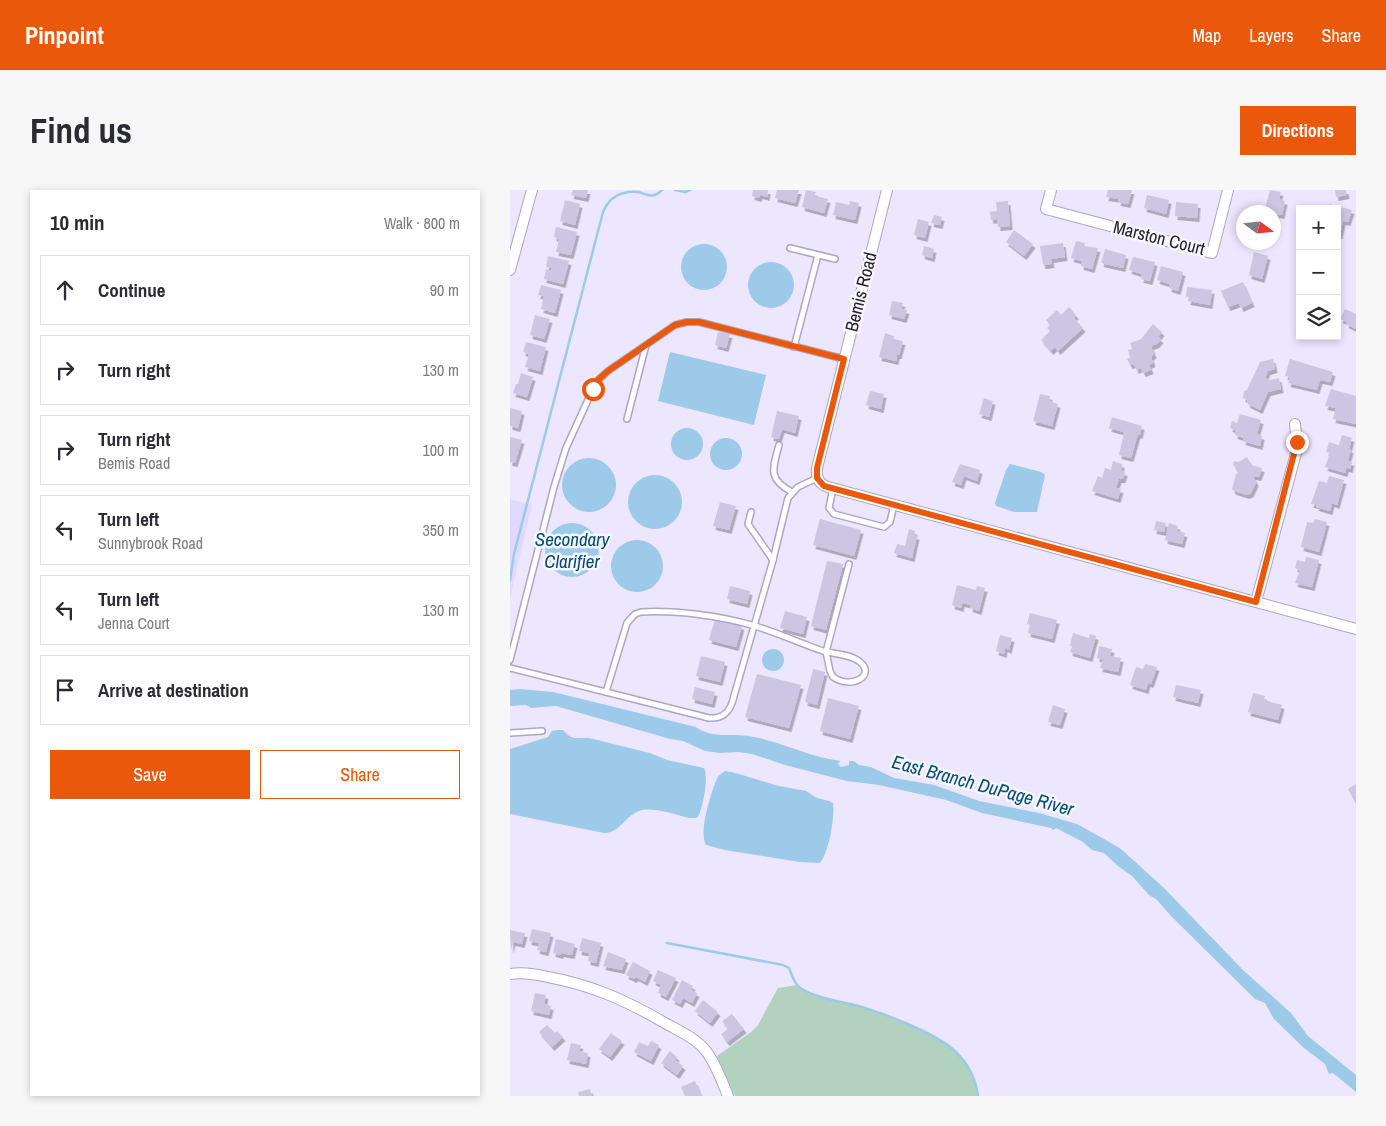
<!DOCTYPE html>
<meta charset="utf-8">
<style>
:root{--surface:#fff;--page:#f7f7f7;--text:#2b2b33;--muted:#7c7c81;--line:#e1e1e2;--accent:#ea580c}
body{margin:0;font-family:"Archivo Narrow",sans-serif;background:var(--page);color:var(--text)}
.controls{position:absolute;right:15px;top:15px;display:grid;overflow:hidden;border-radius:0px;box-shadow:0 2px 8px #0003}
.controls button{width:45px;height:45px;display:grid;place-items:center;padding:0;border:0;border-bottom:1px solid var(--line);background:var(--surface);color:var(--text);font:25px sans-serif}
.compass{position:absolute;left:726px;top:15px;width:45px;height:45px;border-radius:50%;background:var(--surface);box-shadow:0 2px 8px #0003;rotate:105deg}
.stop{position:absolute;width:15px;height:15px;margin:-11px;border:4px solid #ea580c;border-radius:50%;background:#fff}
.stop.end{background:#ea580c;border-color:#fff;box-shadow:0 1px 5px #0008}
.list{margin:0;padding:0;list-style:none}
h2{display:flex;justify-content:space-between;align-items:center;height:65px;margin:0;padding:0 20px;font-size:21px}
h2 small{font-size:16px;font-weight:400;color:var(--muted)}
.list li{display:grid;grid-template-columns:32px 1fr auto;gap:15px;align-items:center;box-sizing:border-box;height:70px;margin:0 10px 10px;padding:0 10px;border:1px solid var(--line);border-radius:0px}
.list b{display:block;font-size:19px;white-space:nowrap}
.list p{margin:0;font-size:16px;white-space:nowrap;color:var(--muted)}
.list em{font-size:16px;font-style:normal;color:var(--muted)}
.actions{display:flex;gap:10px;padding:15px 20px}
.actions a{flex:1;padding:11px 0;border:1px solid var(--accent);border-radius:0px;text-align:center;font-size:18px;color:var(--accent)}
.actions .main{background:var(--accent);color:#fff}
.icon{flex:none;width:28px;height:28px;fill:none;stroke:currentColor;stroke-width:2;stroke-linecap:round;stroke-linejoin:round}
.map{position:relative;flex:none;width:846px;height:906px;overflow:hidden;border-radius:0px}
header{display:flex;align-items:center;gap:30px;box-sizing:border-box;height:70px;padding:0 25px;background:var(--accent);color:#fff}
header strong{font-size:24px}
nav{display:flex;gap:28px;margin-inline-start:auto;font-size:18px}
.intro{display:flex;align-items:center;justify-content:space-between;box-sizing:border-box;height:120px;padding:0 30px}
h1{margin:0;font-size:35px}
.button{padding:12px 22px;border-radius:0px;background:var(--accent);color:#fff;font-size:18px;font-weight:700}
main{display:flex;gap:30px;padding:0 30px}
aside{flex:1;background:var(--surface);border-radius:0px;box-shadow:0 2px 8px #0003}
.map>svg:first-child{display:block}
.built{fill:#e2d9ff}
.green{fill:#b2d1bf}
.water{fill:#9ecaea}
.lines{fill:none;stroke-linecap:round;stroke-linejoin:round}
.stream{stroke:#9ecaea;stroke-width:2.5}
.building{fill:#cdc6e3;filter:url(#shadow)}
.service-casing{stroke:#ada6c2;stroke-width:8}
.minor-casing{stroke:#ada6c2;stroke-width:12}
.service{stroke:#fff;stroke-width:5}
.minor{stroke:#fff;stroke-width:10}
.route{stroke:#ea580c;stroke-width:6}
.labels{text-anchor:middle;stroke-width:5;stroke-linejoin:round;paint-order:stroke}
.street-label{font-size:18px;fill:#25222d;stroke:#f8f6fd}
.water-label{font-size:19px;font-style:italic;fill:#004d76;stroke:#f8f6fd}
</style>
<header>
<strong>Pinpoint</strong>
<nav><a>Map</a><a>Layers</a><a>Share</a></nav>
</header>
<div class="intro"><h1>Find us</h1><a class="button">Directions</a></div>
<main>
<aside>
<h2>10 min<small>Walk · 800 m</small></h2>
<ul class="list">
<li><svg class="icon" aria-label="ahead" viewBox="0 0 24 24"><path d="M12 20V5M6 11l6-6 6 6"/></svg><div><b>Continue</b></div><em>90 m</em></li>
<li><svg class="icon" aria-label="right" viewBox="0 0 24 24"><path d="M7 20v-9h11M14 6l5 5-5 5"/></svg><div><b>Turn right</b></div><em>130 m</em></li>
<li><svg class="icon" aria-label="right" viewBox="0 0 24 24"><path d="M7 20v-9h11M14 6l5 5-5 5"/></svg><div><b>Turn right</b><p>Bemis Road</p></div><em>100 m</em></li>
<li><svg class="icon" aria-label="left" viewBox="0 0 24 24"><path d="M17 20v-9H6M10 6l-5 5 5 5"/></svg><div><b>Turn left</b><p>Sunnybrook Road</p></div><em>350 m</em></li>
<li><svg class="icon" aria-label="left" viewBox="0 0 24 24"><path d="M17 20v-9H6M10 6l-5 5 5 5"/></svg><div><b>Turn left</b><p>Jenna Court</p></div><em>130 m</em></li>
<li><svg class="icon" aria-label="arrive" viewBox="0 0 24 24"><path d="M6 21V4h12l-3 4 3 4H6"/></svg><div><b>Arrive at destination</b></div></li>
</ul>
<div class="actions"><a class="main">Save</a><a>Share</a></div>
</aside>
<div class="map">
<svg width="846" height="906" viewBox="0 0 846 906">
<defs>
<filter id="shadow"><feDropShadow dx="2.5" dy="4" stdDeviation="0" flood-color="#0004"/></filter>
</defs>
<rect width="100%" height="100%" fill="#ece6ff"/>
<polygon class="built" points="0,309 22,315 0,408"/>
<path class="green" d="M287,795C306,808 330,810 352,817C378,826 426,843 446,862C458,873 466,890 468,906H225L207,866L241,842L248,835L268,798Z"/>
<g class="water">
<circle cx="194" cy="77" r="23"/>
<circle cx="261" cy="95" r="23"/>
<polygon points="160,162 256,185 244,235 148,211"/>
<circle cx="177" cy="254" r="16"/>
<circle cx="216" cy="264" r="16"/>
<circle cx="79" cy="295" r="27"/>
<polygon points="500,274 531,282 535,285 527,322 504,322 486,316 485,313 496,280"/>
<circle cx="145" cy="312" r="27"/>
<circle cx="62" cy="360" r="27"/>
<circle cx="127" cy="376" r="26"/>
<circle cx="263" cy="470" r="11"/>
<path d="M10,499L43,502L186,537C202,549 220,543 239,546C270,551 299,567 330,571L328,574L331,577L339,575V571H344L349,575L361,577L384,588L424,595L469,611L529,623L567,634L594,649L611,659L654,698L733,780L781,823L798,846L846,885V902L823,883L819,884L815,874L794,858L764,829L755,813L745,809L662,727L646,709L639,705L622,686L608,676L594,663L582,660L573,652L546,638L543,640L541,638L472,623L436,610L396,601L369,595L337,591L275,575L242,564L228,562L210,563L195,561L173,551L160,549L46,516L21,518L16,515L0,516V500Z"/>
<path d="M48,540H53L59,546L64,548H79L140,563L157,570L194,578C199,588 193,616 188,627L185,628H179C167,625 141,616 129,621C115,626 110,643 94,643L0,624V559L38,547L42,541Z"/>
<path d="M215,581L222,582L269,596L296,601L307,608L319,611L323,613C325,627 319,662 310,673L290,672L215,660L196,655C188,642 202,599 208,586Z"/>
</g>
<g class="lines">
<g class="stream">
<polyline points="165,0 175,2 180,0"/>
<path d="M0,390L4,364L93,22C99,7 112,0 129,2C135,4 139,7 145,5C148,4 150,2 152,0"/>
<path d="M157,753L273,775L279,778C281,783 284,791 287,795C297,806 327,811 341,814C368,821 427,843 446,862C458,874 466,890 468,906"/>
</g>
</g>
<g class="building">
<polygon points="63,0 78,0 76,8 61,5"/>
<polygon points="243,0 258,0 257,7 250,5 249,8 242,6"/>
<polygon points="267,0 289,0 285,13 265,8"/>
<polygon points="296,0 306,2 304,6 318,9 314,23 292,17"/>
<polygon points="598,0 622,0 618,14 608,12 609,9 596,7"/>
<polygon points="760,0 771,2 769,9 775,11 772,25 767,24 766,28 764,27 764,22 754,22"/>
<polygon points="825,0 836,0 837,5 826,7"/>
<polygon points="637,5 659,10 656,24 634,18"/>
<polygon points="55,10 70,14 65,35 50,31"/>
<polygon points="340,11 349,13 345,30 323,25 326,12 339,15"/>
<polygon points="498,11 500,36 488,37 487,29 481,30 480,22 487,21 486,12"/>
<polygon points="666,12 688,14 687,28 665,26"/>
<polygon points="819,14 842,20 838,32 833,31 830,45 827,45 827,19 818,19"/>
<polygon points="424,25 432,27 430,35 421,33"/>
<polygon points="408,29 419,32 415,48 404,45"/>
<polygon points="46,37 67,42 61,65 46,62 49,49 44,47"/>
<polygon points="504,40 523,54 514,66 496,52"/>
<polygon points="566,51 575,53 574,56 588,58 582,79 571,76 572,71 561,68"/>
<polygon points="553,53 555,67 541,69 542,74 533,75 530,56"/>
<polygon points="414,56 424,59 422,68 412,65"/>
<polygon points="595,59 616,65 613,78 591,73"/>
<polygon points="744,62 758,66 752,89 739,85"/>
<polygon points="38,66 59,71 53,94 34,89 36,79 41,81 41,78 36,77"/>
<polygon points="623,67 645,72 640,91 631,89 632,84 619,80"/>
<polygon points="651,76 673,82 668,101 659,98 660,94 647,90"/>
<polygon points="733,92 742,113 731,118 729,113 718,117 711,101"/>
<polygon points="31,95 51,100 45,123 31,119 34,106 28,105"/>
<polygon points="677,97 702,100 700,115 678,111 679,107 676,107"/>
<polygon points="382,111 393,113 391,119 397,120 394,129 379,125"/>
<polygon points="559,117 566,125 564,128 573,138 548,161 545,157 541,161 531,150 540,141 537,138 540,135 536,130 547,120 551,125"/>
<polygon points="835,119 846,124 846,139 836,134 837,132 830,129"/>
<polygon points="25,125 40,129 34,149 20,145"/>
<polygon points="643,134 652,142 648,147 651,149 647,154 641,156 644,164 641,167 643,173 639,175 641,180 633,183 631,178 626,180 624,174 620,175 617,169 620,168 618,160 622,159 620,153 631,149"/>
<polygon points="208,142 220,144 216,158 205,155"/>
<polygon points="375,143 384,146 384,149 393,151 389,165 387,165 386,171 369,167"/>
<polygon points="16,152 36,157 30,181 15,177 19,164 13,162"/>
<polygon points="763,169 765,179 758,181 755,188 760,190 769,188 771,199 758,202 750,220 738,214 737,210 733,208 734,201 737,200 750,172"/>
<polygon points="780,169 823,182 820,192 810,190 807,200 778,193 780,187 775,186"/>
<polygon points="11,183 23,187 17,207 3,203 6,194 8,194"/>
<polygon points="821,199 846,206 846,234 823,229 826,218 815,216"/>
<polygon points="360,201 374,204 371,219 356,215"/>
<polygon points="530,204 540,206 539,211 548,214 542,236 523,231"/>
<polygon points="474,208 483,211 479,227 469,224"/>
<polygon points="0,218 12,221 8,238 0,236"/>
<polygon points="267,221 289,226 285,243 272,239 269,249 261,247"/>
<polygon points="730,224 751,230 747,244 752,246 750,256 733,251 734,248 725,245 726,240 720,238 722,231 727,233"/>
<polygon points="602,227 632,236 630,245 628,244 621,268 609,265 614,242 599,238"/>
<polygon points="832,245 842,248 839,259 841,259 838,271 842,272 840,279 836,278 835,283 815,277 820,263 816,262 819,252 829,255"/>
<polygon points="0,247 12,250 5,273 0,272"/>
<polygon points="737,267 741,275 752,278 749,287 743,286 746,292 744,297 741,303 737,305 724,301 722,299 726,284 728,283 723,274 724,271 728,272"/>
<polygon points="603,271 612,274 611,281 615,282 613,289 609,289 606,298 611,299 608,309 582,301 588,286 592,288 595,278 601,280"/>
<polygon points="450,274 470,280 467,291 454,286 451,295 442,292"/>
<polygon points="819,286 834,290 827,315 822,313 820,321 806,317 807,315 801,314 809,291 817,293"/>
<polygon points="210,312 226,316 219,340 203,336"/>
<polygon points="310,329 351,340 344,366 303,355"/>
<polygon points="805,329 817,332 809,362 791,357 797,332 803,333"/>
<polygon points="646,331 656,333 654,342 644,340"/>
<polygon points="659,333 668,336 667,341 675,343 672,354 655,350"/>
<polygon points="399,339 405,341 404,345 407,346 402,368 384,363 387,354 395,356"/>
<polygon points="796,367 809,370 802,397 785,393 790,380 785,378 787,370 795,372"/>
<polygon points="317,371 333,374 316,440 301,436"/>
<polygon points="447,395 466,400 467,396 475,398 469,421 460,418 461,415 452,413 451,418 442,415"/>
<polygon points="220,396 240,401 237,414 217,409"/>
<polygon points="275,421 297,427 293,444 270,438"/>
<polygon points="520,423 547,430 542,449 518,443 520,435 517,434"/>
<polygon points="205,429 232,436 226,457 199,450"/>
<polygon points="563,443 579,448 580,444 586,446 580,468 560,462 562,456 560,456"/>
<polygon points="490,445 502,448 499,460 495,458 494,464 486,461"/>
<polygon points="589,456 602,459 600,466 611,468 608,482 590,478 593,469 587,468"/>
<polygon points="191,466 215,472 210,492 186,486"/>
<polygon points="635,474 647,477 641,494 638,493 636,500 620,495 626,477 633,479"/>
<polygon points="303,479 315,482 307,515 295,512"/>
<polygon points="247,484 291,495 279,538 235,527"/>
<polygon points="666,495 691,500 688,513 663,507"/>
<polygon points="185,497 205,502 202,514 182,509"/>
<polygon points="743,503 755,506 754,510 772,515 768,530 738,522"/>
<polygon points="318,508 349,516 340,549 310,541"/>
<polygon points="543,515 555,519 550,535 538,532"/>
<polygon points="846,594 846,614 838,599"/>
<polygon points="22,739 41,743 36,762 27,760 29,753 19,751"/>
<polygon points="0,740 15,743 12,754 3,752 1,760"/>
<polygon points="72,748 91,753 86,773 78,771 79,763 69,761"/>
<polygon points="46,749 65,754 62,765 51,763 51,765 43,763"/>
<polygon points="98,762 116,769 112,780 93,776"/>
<polygon points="123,772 140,781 135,792 126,787 124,789 116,785"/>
<polygon points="148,780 166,788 156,807 148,803 151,795 143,791"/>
<polygon points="172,790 183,796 181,800 187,803 182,813 173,808 170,814 162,810"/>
<polygon points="25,803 36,805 34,814 41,816 39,825 21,821"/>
<polygon points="193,810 208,822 200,833 185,821"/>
<polygon points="222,824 234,839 217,852 211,844 218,839 212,831"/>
<polygon points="37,835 45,843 47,841 53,847 42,857 29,842"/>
<polygon points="101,843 112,851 100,867 89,859"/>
<polygon points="141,851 149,855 141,871 124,862 129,852 138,856"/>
<polygon points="61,853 71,855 69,861 78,863 76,874 57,870"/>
<polygon points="160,861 167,867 165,870 173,876 167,885 151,873"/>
<polygon points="185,891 191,906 175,906 171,897"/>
<polygon points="80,899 82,906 69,906 68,902"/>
</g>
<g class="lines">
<defs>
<g id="service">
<polyline points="280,58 325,69"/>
<polyline points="284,157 308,65"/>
<polyline points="117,229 136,155"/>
<path d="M269,255C263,278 257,289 282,302"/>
<polyline points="323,298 319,318 324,324 374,337 380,332 384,315"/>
<polyline points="241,322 238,334 263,370"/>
<polyline points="0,470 44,297 56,258 83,199 88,190 98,181 165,135 177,132 189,132 334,169"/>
<path d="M0,478L199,528C211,529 218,524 222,513L263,370L278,308L288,297L307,288"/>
<path d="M96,502L117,433L125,424L131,422C167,420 211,426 245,436C268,443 290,453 313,461C324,464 341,464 350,472C366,485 342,500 323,487L320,481L316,462L339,374"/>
<polyline points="0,543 32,541"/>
</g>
<g id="minor">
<path d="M377,0L307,278C306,288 309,294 318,297L846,439"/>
<polyline points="541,0 536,19 702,63 718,0"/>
<polyline points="0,80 22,0"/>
<polyline points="746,412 786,263 787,252 785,234"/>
<path d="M0,784C13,782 25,784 38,787C82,795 117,811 155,833C169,841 186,848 196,861C206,874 212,891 218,906"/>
</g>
</defs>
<use href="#service" class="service-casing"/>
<use href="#minor" class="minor-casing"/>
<use href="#service" class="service"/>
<use href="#minor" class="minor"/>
</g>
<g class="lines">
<polyline class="route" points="83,199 88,190 98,181 165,135 177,132 189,132 334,169 307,278 307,288 314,296 746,412 787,252"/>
</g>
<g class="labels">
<g class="street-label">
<text transform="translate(649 48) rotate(14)" y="6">Marston Court</text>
<text transform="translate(351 102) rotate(-76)" y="6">Bemis Road</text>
</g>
<g class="water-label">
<text x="62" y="356">Secondary<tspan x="62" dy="22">Clarifier</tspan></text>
<text transform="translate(473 595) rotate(15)" y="7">East Branch DuPage River</text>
</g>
</g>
</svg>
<div class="controls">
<button>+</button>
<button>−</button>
<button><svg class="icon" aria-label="layers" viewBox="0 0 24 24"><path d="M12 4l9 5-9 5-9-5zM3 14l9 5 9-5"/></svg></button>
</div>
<svg class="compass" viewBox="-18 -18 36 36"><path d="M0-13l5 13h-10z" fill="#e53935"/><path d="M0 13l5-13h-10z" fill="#7c7c81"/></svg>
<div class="stop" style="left:83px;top:199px"></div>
<div class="stop end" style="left:787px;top:252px"></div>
</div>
</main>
